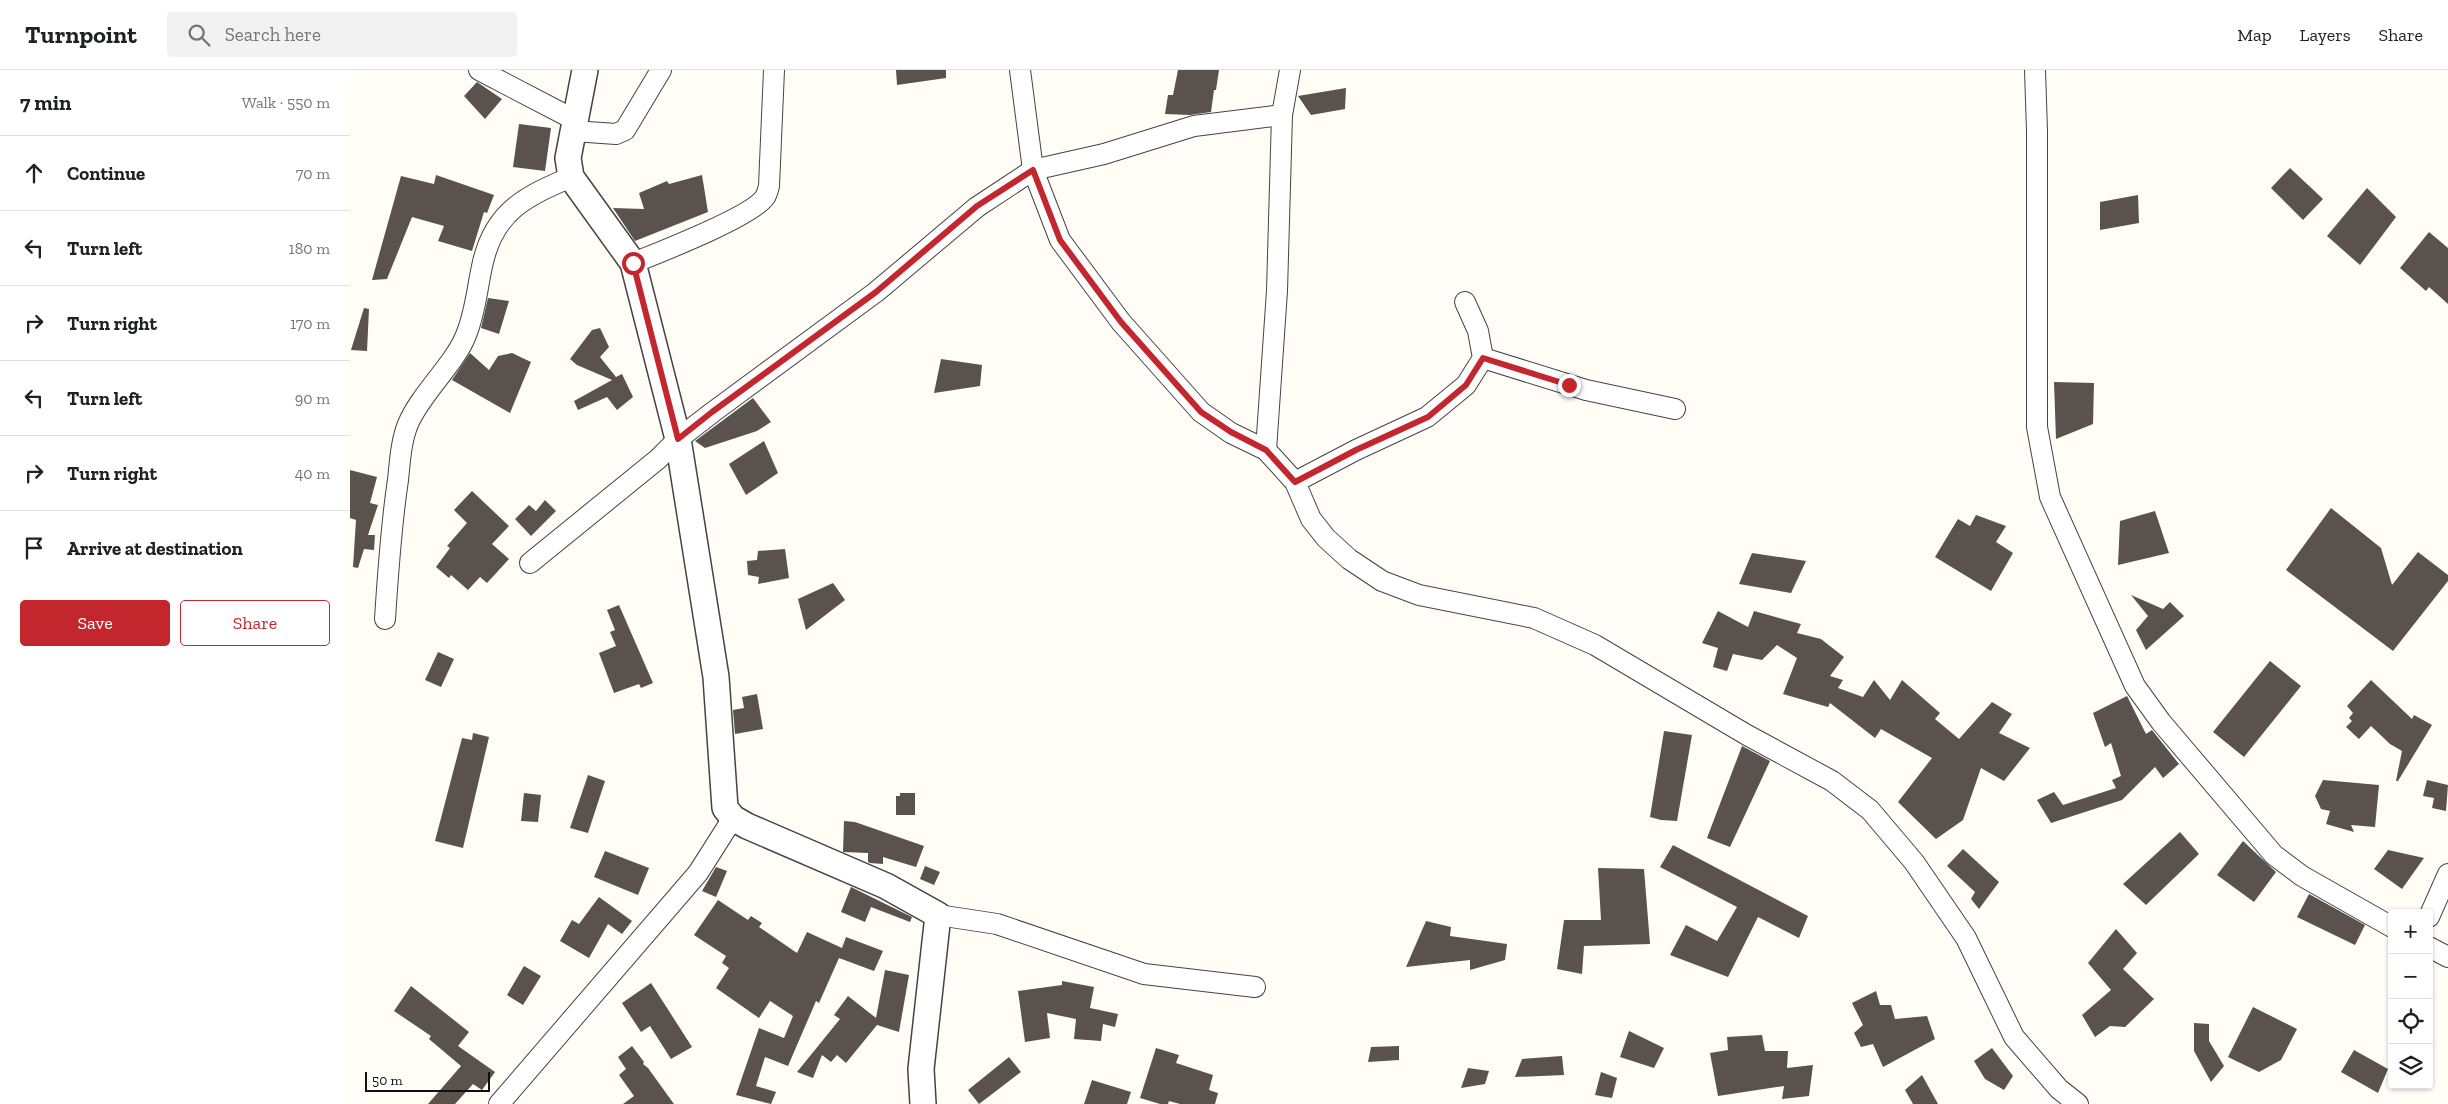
<!DOCTYPE html>
<meta charset="utf-8">
<style>
:root{--surface:#fff;--page:#f2f2f2;--text:#202124;--muted:#757577;--line:#e0e0e0;--accent:#c4262e}
body{margin:0;font-family:"Zilla Slab",serif;background:var(--page);color:var(--text)}
.controls{position:absolute;right:15px;bottom:15px;display:grid;overflow:hidden;border-radius:5px;box-shadow:0 1px 4px #0004}
.controls button{width:45px;height:45px;display:grid;place-items:center;padding:0;border:0;border-bottom:1px solid var(--line);background:var(--surface);color:var(--text);font:25px sans-serif}
.scale{position:absolute;left:15px;bottom:12px;width:125px;box-sizing:border-box;padding-left:5px;border:2px solid #111;border-top:0;font-size:14px;line-height:18px;white-space:nowrap;color:#111;-webkit-text-stroke:4px #fff;paint-order:stroke}
.stop{position:absolute;width:15px;height:15px;margin:-11px;border:4px solid #c4262e;border-radius:50%;background:#fff}
.stop.end{background:#c4262e;border-color:#fff;box-shadow:0 1px 5px #0008}
.list{margin:0;padding:0;list-style:none}
h2{display:flex;justify-content:space-between;align-items:center;height:65px;margin:0;padding:0 20px;font-size:21px}
h2 small{font-size:16px;font-weight:400;color:var(--muted)}
.list li{display:grid;grid-template-columns:32px 1fr auto;gap:15px;align-items:center;box-sizing:border-box;height:75px;padding:0 20px;border-top:1px solid var(--line)}
.list b{display:block;font-size:19px;white-space:nowrap}
.list em{font-size:16px;font-style:normal;color:var(--muted)}
.actions{display:flex;gap:10px;padding:15px 20px}
.actions a{flex:1;padding:11px 0;border:1px solid var(--accent);border-radius:5px;text-align:center;font-size:18px;color:var(--accent)}
.actions .main{background:var(--accent);color:#fff}
.icon{flex:none;width:28px;height:28px;fill:none;stroke:currentColor;stroke-width:2;stroke-linecap:round;stroke-linejoin:round}
.map{position:relative;flex:none;width:2098px;height:1034px;overflow:hidden}
header{display:flex;align-items:center;gap:30px;box-sizing:border-box;height:70px;padding:0 25px;background:var(--surface);border-bottom:1px solid var(--line)}
header strong{font-size:24px}
nav{display:flex;gap:28px;margin-inline-start:auto;font-size:18px}
.search{width:350px;height:45px;background:var(--page);display:flex;align-items:center;gap:12px;box-sizing:border-box;padding:0 18px;border-radius:5px;color:var(--muted);font-size:19px}
main{display:flex}
aside{flex:1;background:var(--surface)}
.map>svg:first-child{display:block}
.building{fill:#5a524d}
.lines{fill:none;stroke-linecap:round;stroke-linejoin:round}
.minor-casing{stroke:#444;stroke-width:22}
.tertiary-casing{stroke:#444;stroke-width:28}
.minor{stroke:#fff;stroke-width:20}
.tertiary{stroke:#fff;stroke-width:25}
.route{stroke:#c4262e;stroke-width:6}
</style>
<header>
<strong>Turnpoint</strong>
<div class="search"><svg class="icon" aria-label="search" viewBox="0 0 24 24"><circle cx="10" cy="10" r="6"/><path d="M15 15l6 6"/></svg>Search here</div>
<nav><a>Map</a><a>Layers</a><a>Share</a></nav>
</header>
<main>
<aside>
<h2>7 min<small>Walk · 550 m</small></h2>
<ul class="list">
<li><svg class="icon" aria-label="ahead" viewBox="0 0 24 24"><path d="M12 20V5M6 11l6-6 6 6"/></svg><div><b>Continue</b></div><em>70 m</em></li>
<li><svg class="icon" aria-label="left" viewBox="0 0 24 24"><path d="M17 20v-9H6M10 6l-5 5 5 5"/></svg><div><b>Turn left</b></div><em>180 m</em></li>
<li><svg class="icon" aria-label="right" viewBox="0 0 24 24"><path d="M7 20v-9h11M14 6l5 5-5 5"/></svg><div><b>Turn right</b></div><em>170 m</em></li>
<li><svg class="icon" aria-label="left" viewBox="0 0 24 24"><path d="M17 20v-9H6M10 6l-5 5 5 5"/></svg><div><b>Turn left</b></div><em>90 m</em></li>
<li><svg class="icon" aria-label="right" viewBox="0 0 24 24"><path d="M7 20v-9h11M14 6l5 5-5 5"/></svg><div><b>Turn right</b></div><em>40 m</em></li>
<li><svg class="icon" aria-label="arrive" viewBox="0 0 24 24"><path d="M6 21V4h12l-3 4 3 4H6"/></svg><div><b>Arrive at destination</b></div></li>
</ul>
<div class="actions"><a class="main">Save</a><a>Share</a></div>
</aside>
<div class="map">
<svg width="2098" height="1034" viewBox="0 0 2098 1034">
<rect width="100%" height="100%" fill="#fffdf5"/>
<g class="building">
<polygon points="546,0 596,0 596,8 547,15"/>
<polygon points="828,0 869,0 866,20 864,20 861,42 840,45 815,44 818,25 823,25"/>
<polygon points="127,12 152,29 135,49 114,26"/>
<polygon points="996,18 995,39 961,45 948,26"/>
<polygon points="169,54 201,58 195,101 163,97"/>
<polygon points="1940,98 1973,129 1953,150 1921,118"/>
<polygon points="86,105 144,125 137,143 134,142 122,181 88,171 94,156 62,147 37,209 22,210 51,106 84,114"/>
<polygon points="352,105 358,142 285,171 263,138 294,139 289,123 317,111 319,114"/>
<polygon points="2017,118 2046,147 2010,195 1977,166"/>
<polygon points="1788,125 1789,153 1750,160 1750,132"/>
<polygon points="2079,162 2098,178 2098,234 2079,217 2076,221 2050,198"/>
<polygon points="138,228 159,231 149,264 131,258"/>
<polygon points="14,238 19,239 17,281 1,280"/>
<polygon points="250,258 259,277 250,287 266,307 272,304 283,327 267,340 257,327 228,340 224,331 262,310 227,295 220,289 242,260"/>
<polygon points="120,283 139,300 148,286 162,283 181,292 160,343 102,310"/>
<polygon points="591,289 632,295 630,316 584,323"/>
<polygon points="1704,312 1744,313 1743,354 1706,369"/>
<polygon points="403,328 421,352 407,361 355,378 345,371"/>
<polygon points="414,371 428,403 396,425 379,394"/>
<polygon points="0,400 27,407 20,433 28,435 18,465 25,465 24,480 14,479 8,498 3,497 6,450 0,448"/>
<polygon points="122,421 159,456 142,474 159,489 137,513 130,507 118,520 101,505 99,508 86,497 100,478 97,476 117,453 104,440"/>
<polygon points="195,430 206,441 181,466 165,449 179,435 186,441"/>
<polygon points="1981,438 2031,478 2042,515 2068,482 2098,505 2098,511 2043,581 1936,500"/>
<polygon points="1805,441 1819,483 1768,495 1770,451"/>
<polygon points="1626,445 1656,456 1646,472 1663,483 1641,521 1585,487 1608,449 1620,456"/>
<polygon points="435,479 439,508 408,514 409,507 398,505 397,491 407,490 408,481"/>
<polygon points="1402,483 1456,491 1441,523 1389,514"/>
<polygon points="483,513 495,530 456,560 448,529"/>
<polygon points="1781,525 1813,539 1820,532 1834,546 1796,580 1786,560 1798,546"/>
<polygon points="269,535 303,613 291,618 289,614 264,623 249,583 266,576 260,562 265,560 257,540"/>
<polygon points="1368,541 1398,557 1404,541 1451,554 1447,563 1471,569 1494,587 1480,606 1493,610 1488,618 1513,627 1524,610 1540,630 1552,610 1590,643 1585,649 1609,669 1642,632 1662,644 1649,663 1680,678 1654,711 1631,698 1613,750 1586,769 1548,732 1582,688 1531,659 1525,668 1480,633 1478,637 1433,624 1447,588 1427,575 1412,590 1383,584 1377,601 1363,597 1368,578 1352,573"/>
<polygon points="88,582 104,589 91,617 75,610"/>
<polygon points="1920,591 1951,616 1894,687 1863,662"/>
<polygon points="2021,610 2062,649 2064,645 2082,655 2048,711 2046,711 2052,681 2040,674 2021,656 2009,669 1996,657 2002,651 1999,648 2003,643 1997,636"/>
<polygon points="407,624 413,659 385,664 383,640 394,638 392,627"/>
<polygon points="1777,626 1796,664 1802,660 1829,694 1813,708 1805,697 1772,730 1701,753 1687,730 1704,722 1713,735 1766,718 1762,710 1771,706 1761,673 1755,677 1743,643"/>
<polygon points="1314,661 1342,665 1327,751 1311,750 1300,747"/>
<polygon points="123,663 139,667 113,778 85,771 112,668 122,670"/>
<polygon points="1392,676 1420,691 1380,777 1357,768"/>
<polygon points="238,705 255,711 238,763 220,758"/>
<polygon points="1973,710 2029,715 2025,757 2001,755 2004,762 1976,754 1980,741 1971,739 1965,726"/>
<polygon points="2077,710 2098,715 2096,741 2082,738 2084,728 2073,726"/>
<polygon points="174,723 191,725 188,752 171,751"/>
<polygon points="550,723 565,723 565,745 546,745 546,726 550,726"/>
<polygon points="494,751 505,752 574,776 566,797 533,787 533,794 520,793 518,792 518,783 493,782"/>
<polygon points="1830,762 1849,784 1796,835 1773,814"/>
<polygon points="1893,771 1926,802 1904,832 1867,805"/>
<polygon points="1323,775 1458,846 1449,868 1408,847 1378,907 1320,885 1336,855 1367,871 1387,837 1310,797"/>
<polygon points="1613,779 1649,812 1629,839 1621,829 1625,822 1597,796"/>
<polygon points="2038,780 2074,788 2052,819 2024,799"/>
<polygon points="255,781 299,798 288,825 244,807"/>
<polygon points="575,796 590,802 584,815 570,809"/>
<polygon points="366,797 377,801 366,827 352,821"/>
<polygon points="1248,798 1294,799 1300,874 1234,876 1232,904 1207,899 1214,850 1251,850"/>
<polygon points="501,817 562,847 560,852 521,837 515,852 491,842"/>
<polygon points="1959,824 2015,855 2005,875 1947,847"/>
<polygon points="249,827 282,851 272,864 258,854 239,888 210,871 222,850 229,854"/>
<polygon points="368,830 398,850 401,846 412,853 409,857 447,883 457,862 492,878 496,867 533,881 524,901 489,888 469,933 466,931 438,996 415,987 406,1016 426,1022 421,1034 386,1025 409,958 434,968 443,946 420,931 409,948 366,918 379,898 372,893 376,886 344,865"/>
<polygon points="1076,851 1101,857 1100,866 1157,874 1155,890 1120,900 1120,890 1056,897"/>
<polygon points="1766,859 1787,883 1773,899 1804,929 1775,957 1760,956 1745,967 1732,945 1761,920 1738,893"/>
<polygon points="174,896 191,906 173,935 157,925"/>
<polygon points="535,900 559,905 549,962 527,955 496,993 487,985 481,992 472,985 463,1008 447,1002 490,949 484,945 498,926 526,948"/>
<polygon points="712,911 744,917 740,938 768,944 765,957 753,954 751,971 724,969 726,949 697,943 700,968 675,972 668,921 712,915"/>
<polygon points="301,913 342,977 321,989 300,956 291,962 272,933"/>
<polygon points="61,916 119,962 108,976 145,1002 132,1020 123,1014 105,1034 78,1034 111,996 79,969 81,966 44,941"/>
<polygon points="1526,921 1530,935 1541,935 1545,949 1577,946 1585,969 1533,997 1523,974 1511,977 1504,963 1513,955 1502,933"/>
<polygon points="1903,937 1947,959 1931,990 1909,1002 1878,987"/>
<polygon points="1844,953 1859,954 1859,971 1874,996 1861,1012 1844,981"/>
<polygon points="1279,961 1314,978 1304,998 1270,987"/>
<polygon points="1412,965 1415,981 1438,981 1437,998 1463,995 1459,1026 1432,1029 1434,1016 1368,1026 1360,983 1378,980 1377,967"/>
<polygon points="282,976 294,992 293,994 298,998 324,1034 273,1034 284,1026 269,1005 276,999 268,987"/>
<polygon points="1049,976 1049,990 1018,992 1021,977"/>
<polygon points="806,978 829,985 826,993 863,1005 859,1020 868,1023 865,1034 830,1034 819,1031 818,1034 810,1034 790,1028"/>
<polygon points="1642,978 1663,1006 1654,1020 1635,1009 1624,991"/>
<polygon points="2004,980 2038,999 2028,1023 1991,1002"/>
<polygon points="1212,986 1214,1005 1165,1007 1172,989"/>
<polygon points="659,987 671,1002 629,1034 618,1020"/>
<polygon points="1118,998 1139,1001 1135,1014 1111,1018"/>
<polygon points="1251,1002 1267,1008 1262,1028 1245,1025"/>
<polygon points="1572,1005 1588,1034 1563,1034 1555,1020"/>
<polygon points="742,1010 781,1022 777,1034 734,1034"/>
</g>
<g class="lines">
<defs>
<g id="minor">
<polyline points="129,0 225,50"/>
<polyline points="670,0 683,100 710,170 771,252 851,342 881,363 916,380 945,412 961,449 976,468 999,489 1032,511 1069,525 1184,548 1245,575 1397,665 1482,711 1520,740 1564,792 1616,868 1664,967 1709,1019 1728,1034"/>
<polyline points="1685,0 1687,61 1687,357 1700,427 1785,616 1811,652 1924,785 1952,806 2042,857"/>
<polyline points="223,61 266,64 275,60 311,0"/>
<path d="M283,193C308,183 403,146 415,127C417,124 418,120 419,116L424,0"/>
<polyline points="1133,288 1236,320 1325,339"/>
<polyline points="916,380 927,221 932,45 940,0"/>
<polyline points="945,412 1006,380 1077,347 1116,315 1133,288 1128,261 1115,232"/>
<polyline points="180,493 308,389 328,369 363,342 526,222 627,137 683,100 754,84 844,56 932,45"/>
<path d="M35,549C38,502 41,456 48,410C50,391 51,371 58,354C71,323 105,294 116,265C126,241 127,217 133,192C145,140 177,126 221,107"/>
<polyline points="588,845 647,854 794,904 905,917"/>
<polyline points="2079,847 2098,804"/>
<polyline points="2079,877 2098,887"/>
<polyline points="149,1034 348,803 383,748"/>
</g>
<polyline id="tertiary" points="235,0 218,88 221,107 283,193 328,369 366,607 375,738 383,748 397,756 536,816 588,845 571,999 573,1034"/>
</defs>
<use href="#minor" class="minor-casing"/>
<use href="#tertiary" class="tertiary-casing"/>
<use href="#minor" class="minor"/>
<use href="#tertiary" class="tertiary"/>
</g>
<g class="lines">
<polyline class="route" points="283,193 328,369 362,342 526,222 627,136 683,100 710,170 771,252 851,342 881,362 916,380 945,412 1006,380 1078,347 1116,315 1133,288 1219,315"/>
</g>
</svg>
<div class="controls">
<button>+</button>
<button>−</button>
<button><svg class="icon" aria-label="locate" viewBox="0 0 24 24"><circle cx="12" cy="12" r="6"/><path d="M12 2v4M12 18v4M2 12h4M18 12h4"/></svg></button>
<button><svg class="icon" aria-label="layers" viewBox="0 0 24 24"><path d="M12 4l9 5-9 5-9-5zM3 14l9 5 9-5"/></svg></button>
</div>
<div class="scale">50 m</div>
<div class="stop" style="left:283px;top:193px"></div>
<div class="stop end" style="left:1219px;top:315px"></div>
</div>
</main>
